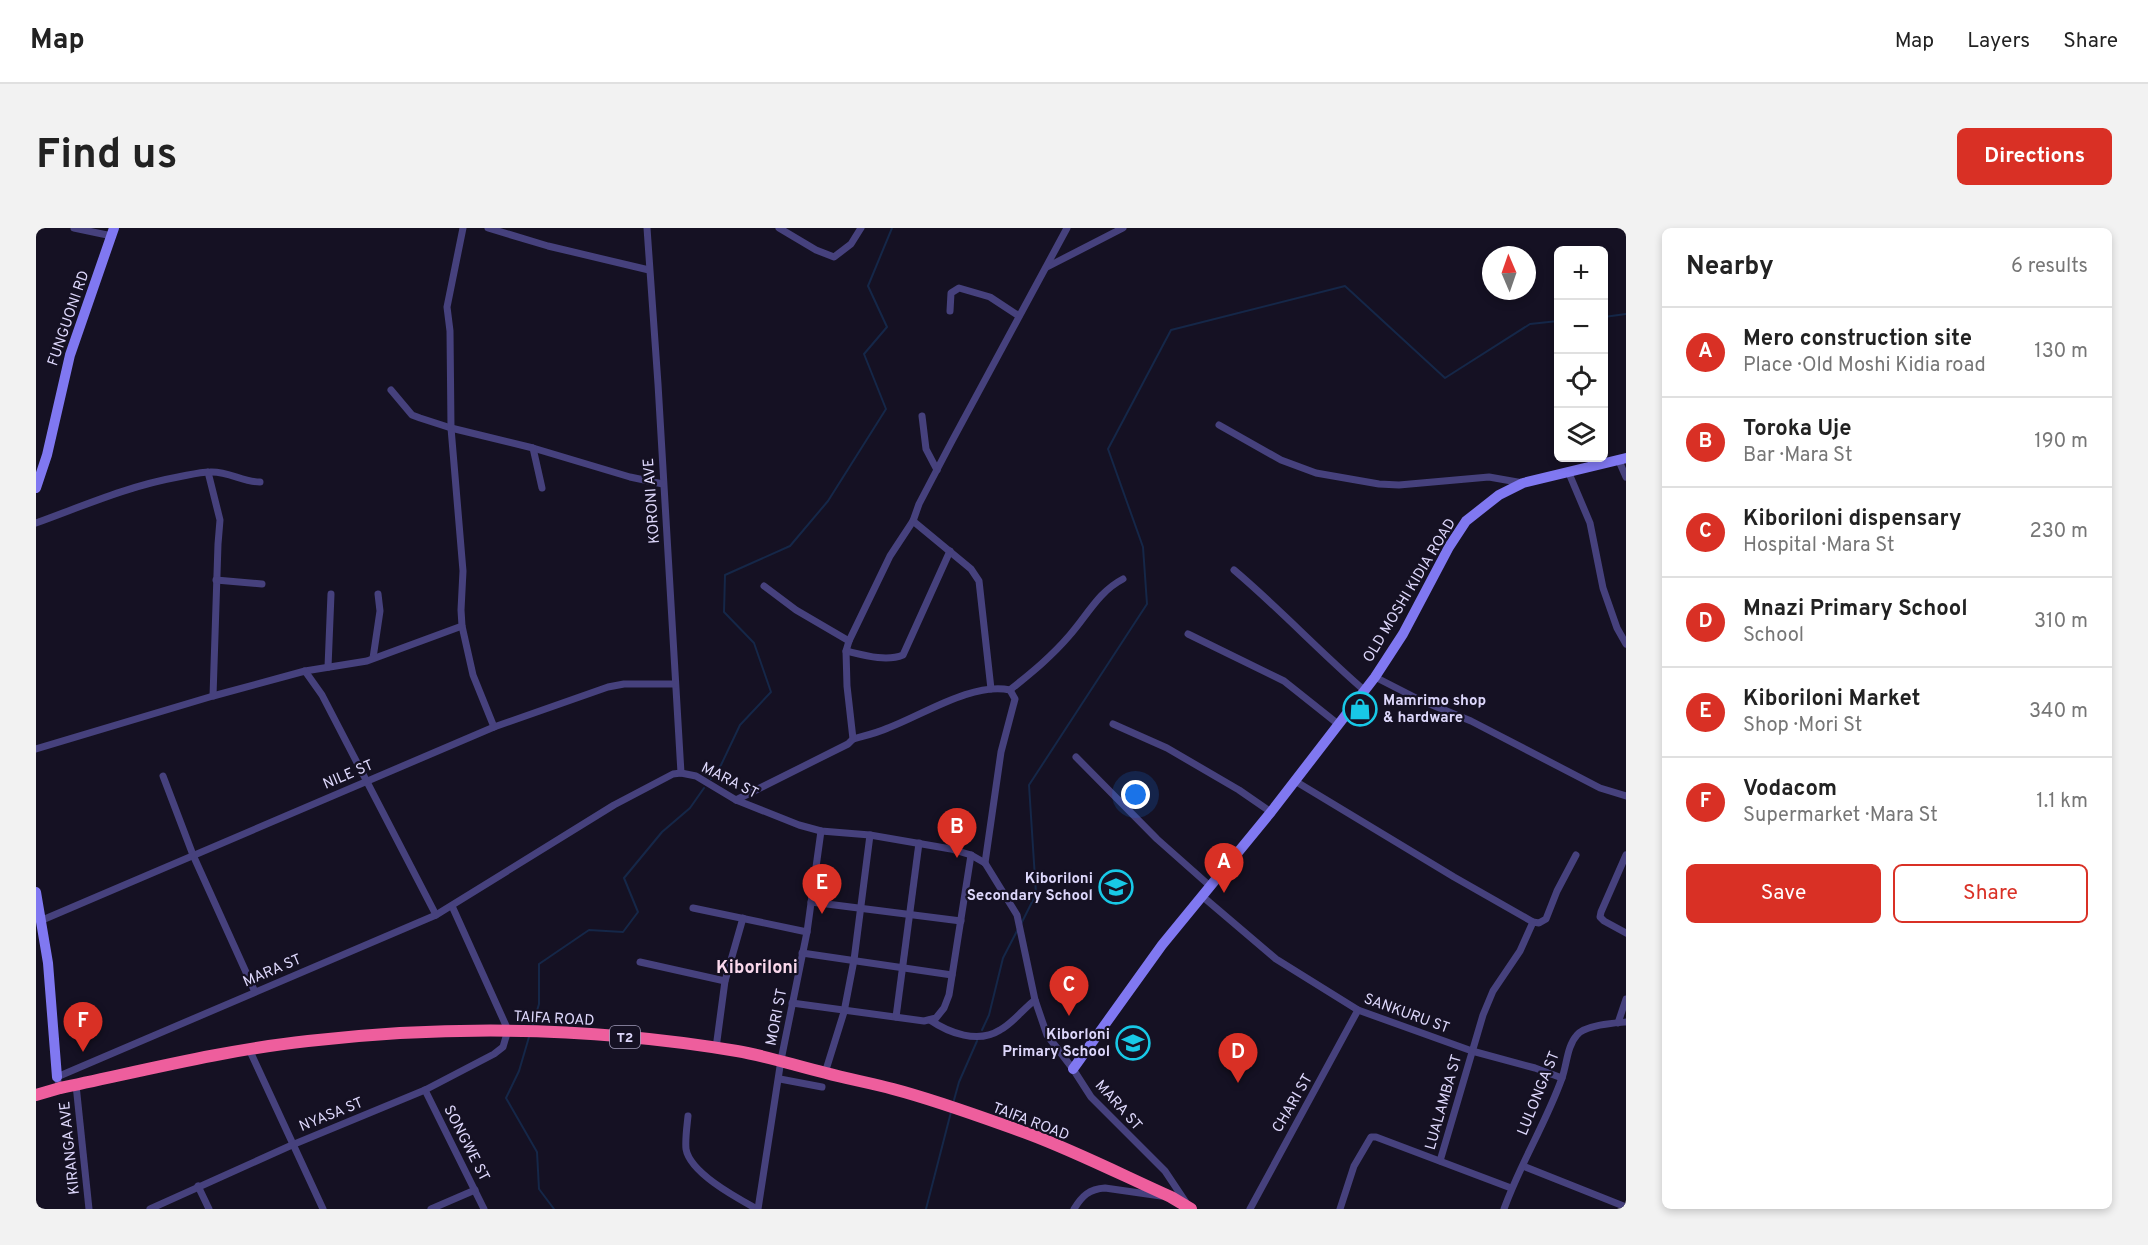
<!DOCTYPE html>
<meta charset="utf-8">
<style>
:root{--surface:#fff;--page:#f2f2f2;--text:#222;--muted:#767676;--line:#e0e0e0;--accent:#d93025}
body{margin:0;font-family:Overpass,sans-serif;background:var(--page);color:var(--text)}
.controls{position:absolute;right:18px;top:18px;display:grid;overflow:hidden;border-radius:9px;box-shadow:0 3px 9px #0003}
.controls button{width:54px;height:54px;display:grid;place-items:center;padding:0;border:0;border-bottom:2px solid var(--line);background:var(--surface);color:var(--text);font:30px sans-serif}
.compass{position:absolute;left:1446px;top:18px;width:54px;height:54px;border-radius:50%;background:var(--surface);box-shadow:0 3px 9px #0003;rotate:358deg}
.you{position:absolute;left:1100px;top:567px;width:21px;height:21px;margin:-15px;border:4px solid #fff;border-radius:50%;background:#1a73e8;box-shadow:0 0 0 9px #1a73e833}
.badge{display:grid;place-items:center;width:39px;height:39px;border-radius:50%;background:var(--accent);color:#fff;font-size:20px;font-weight:700}
.pin{position:absolute;translate:-50% -50px;filter:drop-shadow(0 2px 3px #0008)}
.pin::after{content:'';position:absolute;top:32px;width:21px;height:18px;background:inherit;clip-path:polygon(0 0,100% 0,50% 100%)}
.list{margin:0;padding:0;list-style:none}
h2{display:flex;justify-content:space-between;align-items:center;height:78px;margin:0;padding:0 24px;font-size:26px}
h2 small{font-size:20px;font-weight:400;color:var(--muted)}
.list li{display:grid;grid-template-columns:39px 1fr auto;gap:18px;align-items:center;box-sizing:border-box;height:90px;padding:0 24px;border-top:2px solid var(--line)}
.list b{display:block;font-size:22px;white-space:nowrap}
.list p{margin:0;font-size:20px;white-space:nowrap;color:var(--muted)}
.list em{font-size:20px;font-style:normal;color:var(--muted)}
.actions{display:flex;gap:12px;padding:18px 24px}
.actions a{flex:1;padding:14px 0;border:2px solid var(--accent);border-radius:9px;text-align:center;font-size:21px;color:var(--accent)}
.actions .main{background:var(--accent);color:#fff}
.icon{flex:none;width:33px;height:33px;fill:none;stroke:currentColor;stroke-width:2;stroke-linecap:round;stroke-linejoin:round}
.map{position:relative;flex:none;width:1590px;height:981px;overflow:hidden;border-radius:9px}
header{display:flex;align-items:center;gap:36px;box-sizing:border-box;height:84px;padding:0 30px;background:var(--surface);border-bottom:2px solid var(--line)}
header strong{font-size:28px}
nav{display:flex;gap:33px;margin-inline-start:auto;font-size:21px}
.intro{display:flex;align-items:center;justify-content:space-between;box-sizing:border-box;height:144px;padding:0 36px}
h1{margin:0;font-size:42px}
.button{padding:15px 27px;border-radius:9px;background:var(--accent);color:#fff;font-size:21px;font-weight:700}
main{display:flex;gap:36px;padding:0 36px}
aside{flex:1;background:var(--surface);border-radius:9px;box-shadow:0 3px 9px #0003}
.map>svg:first-child{display:block}
.lines{fill:none;stroke-linecap:round;stroke-linejoin:round}
.stream{stroke:#152748;stroke-width:2}
.street{stroke:#46417d;stroke-width:7}
.secondary{stroke:#8078f1;stroke-width:10}
.highway{stroke:#ee5e9d;stroke-width:12}
.labels{text-anchor:middle;stroke-width:4.5;stroke-linejoin:round;paint-order:stroke}
.shield{fill:#151123;stroke:#a19cba;stroke-width:1.5}
.shield-label{font-size:14px;font-weight:bold;fill:#ddd7fb}
.street-label{font-size:15px;fill:#ddd7fb;stroke:#151123}
.poi-label{font-size:15px;font-weight:bold;fill:#ddd7fb;stroke:#151123;text-anchor:end}
.quarter-label{font-size:18px;font-weight:bold;fill:#fbd9ed;stroke:#151123}
</style>
<header>
<strong>Map</strong>
<nav><a>Map</a><a>Layers</a><a>Share</a></nav>
</header>
<div class="intro"><h1>Find us</h1><a class="button">Directions</a></div>
<main>
<div class="map">
<svg width="1590" height="981" viewBox="0 0 1590 981">
<rect width="100%" height="100%" fill="#151123"/>
<g class="lines">
<g class="stream">
<polyline points="1568,89 1590,86"/>
<polyline points="675,551 685,537 704,497 735,464 718,415 688,384 689,347 754,318 792,273 850,181 828,126 851,99 832,58 856,0"/>
<polyline points="985,696 1000,666 993,557 1111,376 1107,319 1072,221 1135,102 1309,58 1409,150 1494,96 1522,93"/>
<polyline points="497,796 503,776 503,736 553,702 587,704 602,684 588,650 626,604 654,580 668,560"/>
<polyline points="946,802 953,787 967,730 982,701"/>
<polyline points="493,809 483,843 470,870 501,924 503,961 518,981"/>
<polyline points="918,872 923,854 941,813"/>
<polyline points="890,981 915,884"/>
</g>
<g class="street">
<polyline points="38,0 76,8"/>
<polyline points="452,0 512,18 613,42"/>
<polyline points="611,0 622,156 645,545"/>
<polyline points="743,0 780,22 798,29 815,16 825,0"/>
<polyline points="1011,39 1087,0"/>
<polyline points="914,83 915,65 923,60 954,69 983,88"/>
<polyline points="355,162 376,187 384,190 415,200 497,220 594,249 627,256"/>
<polyline points="886,188 890,221 901,242"/>
<polyline points="1183,197 1245,232 1280,245 1343,256 1363,257 1453,249 1487,255"/>
<polyline points="497,220 506,260"/>
<polyline points="1583,233 1590,249"/>
<polyline points="1532,243 1554,295 1567,360 1581,400 1590,416"/>
<polyline points="172,244 184,292 182,316 177,468"/>
<polyline points="877,293 935,341 943,353 955,461"/>
<path d="M0,295C47,278 92,258 142,249C153,247 164,244 174,244C192,243 207,254 224,254"/>
<path d="M1198,342C1243,380 1283,423 1328,462"/>
<polyline points="180,352 226,356"/>
<polyline points="728,358 760,382 813,413"/>
<polyline points="426,398 437,447 458,499"/>
<polyline points="1152,406 1248,453 1302,496"/>
<path d="M810,423C827,427 850,434 867,427L914,323"/>
<polyline points="337,430 344,383 342,366"/>
<polyline points="292,439 295,366"/>
<polyline points="269,443 331,433 426,398 425,382 427,343 415,200 414,103 411,79 427,0"/>
<polyline points="1339,449 1384,472 1435,493 1564,560 1590,568"/>
<path d="M974,462C995,445 1015,429 1033,408C1051,388 1062,364 1087,351"/>
<polyline points="1077,496 1131,520 1203,562 1235,584"/>
<path d="M817,511C828,508 841,505 852,500C887,487 936,454 974,462L979,471L965,524L949,635"/>
<polyline points="0,521 177,468 269,443 286,467 400,687"/>
<polyline points="1040,529 1121,611 1174,658"/>
<polyline points="127,548 157,627 219,764"/>
<polyline points="1259,553 1418,649 1497,694 1503,695 1510,691 1521,663 1540,627"/>
<polyline points="700,572 812,516 817,511 811,458 810,423 813,413 854,328 877,293 883,276 916,213 1031,0"/>
<polyline points="1590,627 1565,684 1564,689 1568,693 1590,705"/>
<polyline points="1166,668 1240,731 1322,782 1436,823 1499,840 1526,850"/>
<polyline points="775,674 925,693"/>
<polyline points="657,680 771,704"/>
<polyline points="4,693 458,499 572,459 588,456 639,456"/>
<polyline points="766,725 916,747"/>
<polyline points="604,734 689,753"/>
<polyline points="756,775 888,793 900,790 908,780 913,767 935,627"/>
<polyline points="860,789 883,615"/>
<path d="M894,792C913,805 942,816 964,802C977,795 987,781 999,772"/>
<polyline points="1582,795 1590,771"/>
<polyline points="680,820 689,753 707,690"/>
<polyline points="213,821 287,981"/>
<polyline points="789,845 808,784 818,732 834,607"/>
<polyline points="744,851 786,859"/>
<polyline points="22,853 21,849 400,687 578,577 637,546 645,545 660,548 700,572 763,597 785,603 834,607 915,621 935,627 949,635 981,687 999,772 1011,807 1037,841 1055,869 1129,943 1151,976"/>
<polyline points="40,857 53,981"/>
<polyline points="389,862 448,981"/>
<path d="M652,888C651,898 649,911 650,921C654,945 701,970 721,981"/>
<polyline points="1404,933 1447,787 1457,763 1484,723 1497,694"/>
<polyline points="1487,938 1590,979"/>
<polyline points="162,958 173,981"/>
<polyline points="114,981 256,917 389,862 458,826 467,819 472,802 416,678"/>
<polyline points="395,981 439,962"/>
<polyline points="722,981 745,832 771,704 785,603"/>
<path d="M1038,981C1046,968 1053,961 1069,960L1125,968"/>
<polyline points="1214,981 1322,782"/>
<polyline points="1304,981 1318,938 1335,909 1340,909 1475,960"/>
<path d="M1468,981C1484,936 1510,895 1526,850C1531,836 1531,818 1541,807C1549,797 1578,795 1590,794"/>
</g>
<g class="secondary">
<polyline points="0,260 11,227 34,127 78,0"/>
<polyline points="0,664 12,735 21,849"/>
<polyline points="1037,841 1126,717 1235,584 1339,449 1367,406 1413,319 1430,293 1463,267 1487,255 1590,230"/>
</g>
<path class="highway" d="M0,867L24,860C106,843 188,822 272,813C414,797 559,799 701,823C731,828 760,838 790,845C812,851 835,855 857,861C903,873 948,890 993,906C1041,924 1088,948 1135,969L1155,981"/>
</g>
<defs>
<symbol id="shop-ring" viewBox="-11 -11 22 22"><circle r="9.5" fill="#151123" stroke="#18c8e6" stroke-width="1.5"/><path d="M-5-2.5h2.3a2.7 3.5 0 0 1 5.4 0H5L5.5 6h-11ZM-1.5-2.5h3a1.5 2.3 0 0 0-3 0Z" fill="#18c8e6"/></symbol>
<symbol id="school-ring" viewBox="-11 -11 22 22"><circle r="9.5" fill="#151123" stroke="#18c8e6" stroke-width="1.5"/><path d="M0-5L7-2L0 1L-7-2ZM-4 1L0 2.5L4 1V4Q0 6-4 4Z" fill="#18c8e6"/></symbol>
</defs>
<g fill-rule="evenodd">
<use href="#shop-ring" x="1305" y="462" width="38" height="38"/>
<use href="#school-ring" x="1061" y="640" width="38" height="38"/>
<use href="#school-ring" x="1078" y="796" width="38" height="38"/>
</g>
<g class="labels">
<rect class="shield" x="574" y="798" width="30" height="22" rx="4.5"/>
<g class="shield-label">
<text x="589" y="814">T2</text>
</g>
<g class="street-label">
<text transform="translate(32 90) rotate(-71)" y="5">FUNGUONI RD</text>
<text transform="translate(615 273) rotate(-94)" y="5">KORONI AVE</text>
<text transform="translate(1373 362) rotate(-59)" y="5">OLD MOSHI KIDIA ROAD</text>
<text transform="translate(312 546) rotate(-23)" y="5">NILE ST</text>
<text transform="translate(694 552) rotate(27)" y="5">MARA ST</text>
<text transform="translate(236 742) rotate(-23)" y="5">MARA ST</text>
<text transform="translate(1371 785) rotate(20)" y="5">SANKURU ST</text>
<text transform="translate(740 789) rotate(-79)" y="5">MORI ST</text>
<text transform="translate(518 790) rotate(3)" y="5">TAIFA ROAD</text>
<text transform="translate(1502 865) rotate(-68)" y="5">LULONGA ST</text>
<text transform="translate(1407 874) rotate(-74)" y="5">LUALAMBA ST</text>
<text transform="translate(1256 875) rotate(-60)" y="5">CHARI ST</text>
<text transform="translate(1083 877) rotate(48)" y="5">MARA ST</text>
<text transform="translate(295 886) rotate(-22)" y="5">NYASA ST</text>
<text transform="translate(995 893) rotate(21)" y="5">TAIFA ROAD</text>
<text transform="translate(431 915) rotate(63)" y="5">SONGWE ST</text>
<text transform="translate(33 920) rotate(-96)" y="5">KIRANGA AVE</text>
</g>
<g class="poi-label">
<text x="1347" y="477" text-anchor="start">Mamrimo shop<tspan x="1347" dy="17">&amp; hardware</tspan></text>
<text x="1057" y="655">Kiboriloni<tspan x="1057" dy="17">Secondary School</tspan></text>
<text x="1074" y="811">Kiborloni<tspan x="1074" dy="17">Primary School</tspan></text>
</g>
<g class="quarter-label">
<text x="721" y="745">Kiboriloni</text>
</g>
</g>
</svg>
<div class="controls">
<button>+</button>
<button>−</button>
<button><svg class="icon" aria-label="locate" viewBox="0 0 24 24"><circle cx="12" cy="12" r="6"/><path d="M12 2v4M12 18v4M2 12h4M18 12h4"/></svg></button>
<button><svg class="icon" aria-label="layers" viewBox="0 0 24 24"><path d="M12 4l9 5-9 5-9-5zM3 14l9 5 9-5"/></svg></button>
</div>
<svg class="compass" viewBox="-18 -18 36 36"><path d="M0-13l5 13h-10z" fill="#e53935"/><path d="M0 13l5-13h-10z" fill="#767676"/></svg>
<div class="you"></div>
<div class="pin badge" style="left:1188px;top:665px">A</div>
<div class="pin badge" style="left:921px;top:630px">B</div>
<div class="pin badge" style="left:1033px;top:788px">C</div>
<div class="pin badge" style="left:1202px;top:855px">D</div>
<div class="pin badge" style="left:786px;top:686px">E</div>
<div class="pin badge" style="left:47px;top:824px">F</div>
</div>
<aside>
<h2>Nearby<small>6 results</small></h2>
<ul class="list">
<li><span class="badge">A</span><div><b>Mero construction site</b><p>Place · Old Moshi Kidia road</p></div><em>130 m</em></li>
<li><span class="badge">B</span><div><b>Toroka Uje</b><p>Bar · Mara St</p></div><em>190 m</em></li>
<li><span class="badge">C</span><div><b>Kiboriloni dispensary</b><p>Hospital · Mara St</p></div><em>230 m</em></li>
<li><span class="badge">D</span><div><b>Mnazi Primary School</b><p>School</p></div><em>310 m</em></li>
<li><span class="badge">E</span><div><b>Kiboriloni Market</b><p>Shop · Mori St</p></div><em>340 m</em></li>
<li><span class="badge">F</span><div><b>Vodacom</b><p>Supermarket · Mara St</p></div><em>1.1 km</em></li>
</ul>
<div class="actions"><a class="main">Save</a><a>Share</a></div>
</aside>
</main>
